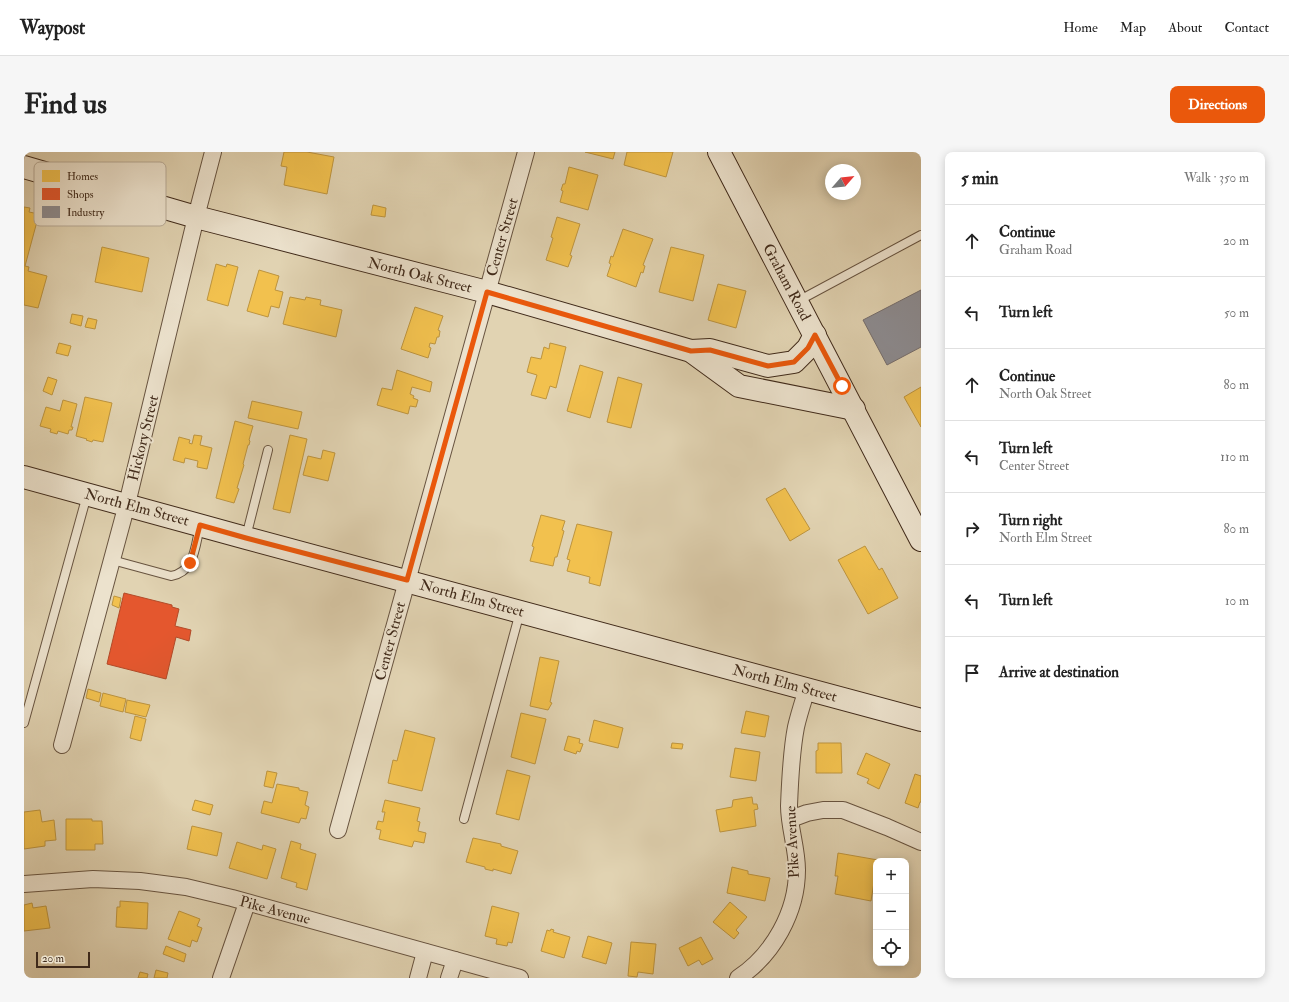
<!DOCTYPE html>
<meta charset="utf-8">
<style>
:root{--surface:#fff;--page:#f6f6f6;--text:#222;--muted:#767676;--line:#e0e0e0;--accent:#ea580c}
body{margin:0;font-family:"IM FELL Double Pica",serif;background:var(--page);color:var(--text)}
.controls{position:absolute;right:12px;bottom:12px;display:grid;overflow:hidden;border-radius:8px;box-shadow:0 2px 10px #0003}
.controls button{width:36px;height:36px;display:grid;place-items:center;padding:0;border:0;border-bottom:1px solid var(--line);background:var(--surface);color:var(--text);font:20px sans-serif}
.compass{position:absolute;left:801px;top:12px;width:36px;height:36px;border-radius:50%;background:var(--surface);box-shadow:0 2px 10px #0003;rotate:62deg}
.scale{position:absolute;left:12px;bottom:10px;width:54px;box-sizing:border-box;padding-left:4px;border:2px solid #402a1a;border-top:0;font-size:11px;line-height:14px;white-space:nowrap;color:#402a1a;-webkit-text-stroke:3px #ece2cd;paint-order:stroke}
.stop{position:absolute;width:12px;height:12px;margin:-9px;border:3px solid #ea580c;border-radius:50%;background:#fff}
.stop.end{background:#ea580c;border-color:#fff;box-shadow:0 1px 4px #0008}
.list{margin:0;padding:0;list-style:none}
h2{display:flex;justify-content:space-between;align-items:center;height:52px;margin:0;padding:0 16px;font-size:17px}
h2 small{font-size:13px;font-weight:400;color:var(--muted)}
.list li{display:grid;grid-template-columns:26px 1fr auto;gap:12px;align-items:center;box-sizing:border-box;height:72px;padding:0 16px;border-top:1px solid var(--line)}
.list b{display:block;font-size:15px;white-space:nowrap}
.list p{margin:0;font-size:13px;white-space:nowrap;color:var(--muted)}
.list em{font-size:13px;font-style:normal;color:var(--muted)}
.icon{flex:none;width:22px;height:22px;fill:none;stroke:currentColor;stroke-width:2;stroke-linecap:round;stroke-linejoin:round}
.map{position:relative;flex:none;width:897px;height:826px;overflow:hidden;border-radius:8px}
header{display:flex;align-items:center;gap:24px;box-sizing:border-box;height:56px;padding:0 20px;background:var(--surface);border-bottom:1px solid var(--line)}
header strong{font-size:19px}
nav{display:flex;gap:22px;margin-inline-start:auto;font-size:14px}
.intro{display:flex;align-items:center;justify-content:space-between;box-sizing:border-box;height:96px;padding:0 24px}
h1{margin:0;font-size:28px}
.button{padding:10px 18px;border-radius:8px;background:var(--accent);color:#fff;font-size:14px;font-weight:700}
main{display:flex;gap:24px;padding:0 24px}
aside{flex:1;background:var(--surface);border-radius:8px;box-shadow:0 2px 10px #0003}
.map>svg:first-child{display:block}
.homes{fill:#f2c14e;stroke:#bd943e}
.shops{fill:#e4572e;stroke:#b34a28}
.industry{fill:#8d8d92;stroke:#766f6e}
.lines{fill:none;stroke-linecap:round;stroke-linejoin:round}
.lane-casing{stroke:#685440;stroke-width:10}
.street-casing{stroke:#685440;stroke-width:18}
.secondary-casing{stroke:#402a1a;stroke-width:24}
.lane{stroke:#ece2cd;stroke-width:8}
.street{stroke:#ece2cd;stroke-width:16}
.secondary{stroke:#ece2cd;stroke-width:22}
.route{stroke:#ea580c;stroke-width:5}
.labels{text-anchor:middle;stroke-width:4;stroke-linejoin:round;paint-order:stroke}
.street-label{font-size:15px;fill:#402a1a;stroke:#ece2cd}
.key{fill:#ece2cd;stroke:#b8ab97;stroke-width:1}
.key-label{font-size:11px;fill:#402a1a}
</style>
<header>
<strong>Waypost</strong>
<nav><a>Home</a><a>Map</a><a>About</a><a>Contact</a></nav>
</header>
<div class="intro"><h1>Find us</h1><a class="button">Directions</a></div>
<main>
<div class="map">
<svg width="897" height="826" viewBox="0 0 897 826">
<rect width="100%" height="100%" fill="#e1d3b2"/>
<filter id="stains"><feTurbulence type="fractalNoise" baseFrequency=".005" numOctaves="4"/><feColorMatrix values="0 0 0 0 .2 0 0 0 0 .09 0 0 0 0 .02 0 0 0 .5 -.17"/></filter>
<radialGradient id="worn" r=".72"><stop offset=".6" stop-color="#630" stop-opacity="0"/><stop offset="1" stop-color="#630" stop-opacity=".3"/></radialGradient>
<g class="homes">
<polygon points="260,0 283,0 310,5 303,42 260,33 263,15 257,14"/>
<polygon points="561,0 591,0 589,7"/>
<polygon points="603,0 649,0 642,25 600,13"/>
<polygon points="545,15 574,23 564,58 536,50 539,39 537,38 539,32 541,32"/>
<polygon points="349,53 362,56 361,65 347,63"/>
<polygon points="0,55 6,56 5,60 15,62 1,114 5,115 4,119 23,124 14,156 0,153"/>
<polygon points="533,65 556,72 546,103 548,104 544,115 522,108 529,86 527,85"/>
<polygon points="599,77 629,87 619,113 621,114 619,121 617,120 612,135 583,124 587,112 585,111 587,104 589,105"/>
<polygon points="78,95 125,106 118,140 71,130"/>
<polygon points="647,95 680,103 669,149 635,140"/>
<polygon points="192,112 202,115 203,112 214,115 204,154 183,148"/>
<polygon points="235,118 255,124 251,138 259,140 255,156 247,154 244,165 223,159"/>
<polygon points="694,132 722,139 712,176 684,168"/>
<polygon points="266,145 281,148 282,145 297,148 296,153 318,158 312,185 259,172"/>
<polygon points="391,155 419,164 414,178 416,179 415,185 413,185 411,192 406,191 405,195 407,196 404,206 377,197"/>
<polygon points="48,162 59,164 57,174 46,171"/>
<polygon points="64,166 73,168 71,177 61,175"/>
<polygon points="35,191 47,194 44,204 32,201"/>
<polygon points="526,191 542,195 532,236 526,234 522,247 507,243 513,223 503,220 507,205 517,207 520,195 525,197"/>
<polygon points="556,213 579,220 566,266 543,259"/>
<polygon points="373,218 408,230 406,240 388,235 386,242 390,244 389,246 394,248 392,255 386,254 384,262 353,253 358,236 368,238"/>
<polygon points="24,225 33,228 28,243 19,239"/>
<polygon points="594,225 618,232 607,276 583,270"/>
<polygon points="897,235 897,275 880,245"/>
<polygon points="61,245 88,251 79,290 69,288 68,290 62,288 63,287 52,284"/>
<polygon points="39,248 53,252 47,275 49,275 48,278 45,278 44,282 34,279 33,282 26,280 27,277 16,274 22,255 36,259"/>
<polygon points="228,249 278,260 274,277 224,266"/>
<polygon points="211,269 229,274 225,288 226,289 225,293 224,293 219,312 220,313 213,336 215,337 210,351 192,346"/>
<polygon points="170,283 178,284 176,293 188,296 183,317 173,315 174,309 161,306 160,311 149,308 155,285 166,288 165,291 168,292"/>
<polygon points="266,283 283,287 266,361 249,357"/>
<polygon points="299,298 311,301 304,329 279,323 284,304 297,307"/>
<polygon points="761,336 786,377 766,389 742,347"/>
<polygon points="517,363 541,369 538,378 540,379 533,405 531,405 529,414 506,409 510,395 508,394"/>
<polygon points="553,372 588,380 576,434 565,431 566,425 543,419 546,408 543,407"/>
<polygon points="841,394 855,418 858,416 874,446 844,462 814,408"/>
<polygon points="90,444 97,446 95,456 88,453"/>
<polygon points="516,505 535,509 526,550 528,551 524,558 506,554"/>
<polygon points="64,537 77,541 75,550 62,546"/>
<polygon points="79,541 102,547 99,560 76,554"/>
<polygon points="103,548 126,553 122,565 101,560"/>
<polygon points="722,559 745,564 741,585 717,581"/>
<polygon points="497,561 522,567 511,612 487,605"/>
<polygon points="111,564 122,567 117,589 106,586"/>
<polygon points="570,568 599,576 594,596 565,589"/>
<polygon points="381,578 411,586 398,639 364,631 369,608 373,609"/>
<polygon points="544,584 556,587 555,591 559,592 556,600 553,599 552,602 540,598"/>
<polygon points="648,591 659,592 658,597 647,596"/>
<polygon points="794,591 817,591 818,621 792,621 792,599 794,598"/>
<polygon points="711,596 736,600 732,629 706,625"/>
<polygon points="842,601 866,612 855,637 843,631 845,627 833,622"/>
<polygon points="483,618 506,624 495,668 472,662"/>
<polygon points="243,619 253,621 249,636 240,634"/>
<polygon points="891,622 897,624 897,650 896,650 894,656 881,651"/>
<polygon points="253,632 275,636 275,638 284,640 281,653 285,655 282,667 277,666 275,671 237,661 240,649 248,651"/>
<polygon points="728,645 729,652 733,652 734,657 730,658 732,674 696,680 692,658 708,655 709,648"/>
<polygon points="171,648 189,653 186,663 168,658"/>
<polygon points="361,648 396,656 393,669 396,670 394,679 402,681 400,691 390,689 388,695 355,687 357,678 352,677 354,669 359,670 361,660 358,660"/>
<polygon points="16,658 18,670 30,668 32,688 21,689 21,694 0,697 0,660"/>
<polygon points="42,667 68,667 68,669 78,669 79,692 71,692 71,698 42,698"/>
<polygon points="168,674 198,681 193,704 163,697"/>
<polygon points="449,686 477,692 477,694 494,699 487,722 469,717 469,719 461,717 461,715 442,710"/>
<polygon points="267,689 277,692 276,697 292,702 283,738 272,735 273,731 257,726"/>
<polygon points="213,690 238,698 239,693 252,697 243,727 205,716"/>
<polygon points="814,701 854,708 852,709 852,718 847,749 811,742 814,724 811,724"/>
<polygon points="708,715 724,719 724,722 746,726 741,749 703,741"/>
<polygon points="96,749 124,751 123,777 92,775 93,755 96,755"/>
<polygon points="706,750 723,765 712,778 715,781 710,787 689,770"/>
<polygon points="8,751 9,756 22,754 26,776 0,779 0,753"/>
<polygon points="468,754 495,761 488,791 484,790 483,794 472,792 473,787 461,784"/>
<polygon points="155,759 176,767 173,774 178,776 173,790 168,788 166,795 144,787"/>
<polygon points="527,777 530,778 529,780 546,785 540,806 517,799 523,778 526,779"/>
<polygon points="564,784 588,791 582,812 558,805"/>
<polygon points="677,785 689,807 678,813 675,808 664,814 655,796"/>
<polygon points="607,790 632,792 629,822 614,820 613,825 604,824"/>
<polygon points="142,794 162,802 160,810 139,802"/>
<polygon points="132,818 144,821 143,826 130,826"/>
<polygon points="116,820 124,822 123,826 114,826"/>
</g>
<polygon class="shops" points="100,441 148,453 148,455 155,457 151,474 167,478 165,489 152,485 142,527 83,512"/>
<polygon class="industry" points="897,138 897,195 863,213 839,168"/>
<g class="lines">
<defs>
<g id="lane">
<polyline points="774,149 897,83"/>
<polyline points="222,385 244,298"/>
<path d="M88,408L147,424C171,420 171,394 176,374"/>
<polyline points="0,571 63,343"/>
<polyline points="440,667 496,460"/>
</g>
<g id="street">
<polyline points="38,593 103,352 172,65 189,0"/>
<polyline points="767,667 783,661 799,658 819,658 863,675 897,690"/>
<polyline points="314,678 502,0"/>
<polyline points="0,732 69,727 116,729 162,735 208,746 496,826"/>
<polyline points="197,826 223,751"/>
<polyline points="394,826 401,800"/>
<polyline points="425,826 431,808"/>
<path d="M714,826C749,803 773,760 773,718C773,696 765,675 765,654C766,628 767,601 772,575C775,562 779,550 783,537"/>
</g>
<g id="secondary">
<polyline points="695,0 897,388"/>
<polyline points="0,15 172,65 463,140 667,199 715,234 830,257"/>
<polyline points="667,199 686,198 744,214 770,210 784,196 791,183"/>
<polyline points="0,325 222,386 897,568"/>
</g>
</defs>
<use href="#lane" class="lane-casing"/>
<use href="#street" class="street-casing"/>
<use href="#secondary" class="secondary-casing"/>
<use href="#lane" class="lane"/>
<use href="#street" class="street"/>
<use href="#secondary" class="secondary"/>
</g>
<g class="lines">
<polyline class="route" points="166,411 176,373 222,386 383,428 463,140 667,199 686,198 744,214 770,210 784,196 791,183 818,234"/>
</g>
<g class="labels">
<g class="street-label">
<text transform="translate(478 85) rotate(-74)" y="5">Center Street</text>
<text transform="translate(396 123) rotate(14)" y="5">North Oak Street</text>
<text transform="translate(763 130) rotate(62)" y="5">Graham Road</text>
<text transform="translate(119 286) rotate(-76)" y="5">Hickory Street</text>
<text transform="translate(113 355) rotate(15)" y="5">North Elm Street</text>
<text transform="translate(448 446) rotate(15)" y="5">North Elm Street</text>
<text transform="translate(366 489) rotate(-75)" y="5">Center Street</text>
<text transform="translate(761 531) rotate(15)" y="5">North Elm Street</text>
<text transform="translate(768 690) rotate(-93)" y="5">Pike Avenue</text>
<text transform="translate(251 758) rotate(15)" y="5">Pike Avenue</text>
</g>
</g>
<rect x="10" y="10" width="132" height="64" rx="6" class="key"/>
<rect x="18" y="18" width="18" height="12" fill="#f2c14e"/>
<rect x="18" y="36" width="18" height="12" fill="#e4572e"/>
<rect x="18" y="54" width="18" height="12" fill="#8d8d92"/>
<g class="key-label">
<text x="43" y="28">Homes</text>
<text x="43" y="46">Shops</text>
<text x="43" y="64">Industry</text>
</g>
<rect width="100%" height="100%" filter="url(#stains)"/>
<rect width="100%" height="100%" fill="url(#worn)"/>
</svg>
<div class="controls">
<button>+</button>
<button>−</button>
<button><svg class="icon" aria-label="locate" viewBox="0 0 24 24"><circle cx="12" cy="12" r="6"/><path d="M12 2v4M12 18v4M2 12h4M18 12h4"/></svg></button>
</div>
<svg class="compass" viewBox="-18 -18 36 36"><path d="M0-13l5 13h-10z" fill="#e53935"/><path d="M0 13l5-13h-10z" fill="#767676"/></svg>
<div class="scale">20 m</div>
<div class="stop" style="left:818px;top:234px"></div>
<div class="stop end" style="left:166px;top:411px"></div>
</div>
<aside>
<h2>5 min<small>Walk · 350 m</small></h2>
<ul class="list">
<li><svg class="icon" aria-label="ahead" viewBox="0 0 24 24"><path d="M12 20V5M6 11l6-6 6 6"/></svg><div><b>Continue</b><p>Graham Road</p></div><em>20 m</em></li>
<li><svg class="icon" aria-label="left" viewBox="0 0 24 24"><path d="M17 20v-9H6M10 6l-5 5 5 5"/></svg><div><b>Turn left</b></div><em>50 m</em></li>
<li><svg class="icon" aria-label="ahead" viewBox="0 0 24 24"><path d="M12 20V5M6 11l6-6 6 6"/></svg><div><b>Continue</b><p>North Oak Street</p></div><em>80 m</em></li>
<li><svg class="icon" aria-label="left" viewBox="0 0 24 24"><path d="M17 20v-9H6M10 6l-5 5 5 5"/></svg><div><b>Turn left</b><p>Center Street</p></div><em>110 m</em></li>
<li><svg class="icon" aria-label="right" viewBox="0 0 24 24"><path d="M7 20v-9h11M14 6l5 5-5 5"/></svg><div><b>Turn right</b><p>North Elm Street</p></div><em>80 m</em></li>
<li><svg class="icon" aria-label="left" viewBox="0 0 24 24"><path d="M17 20v-9H6M10 6l-5 5 5 5"/></svg><div><b>Turn left</b></div><em>10 m</em></li>
<li><svg class="icon" aria-label="arrive" viewBox="0 0 24 24"><path d="M6 21V4h12l-3 4 3 4H6"/></svg><div><b>Arrive at destination</b></div></li>
</ul>
</aside>
</main>
